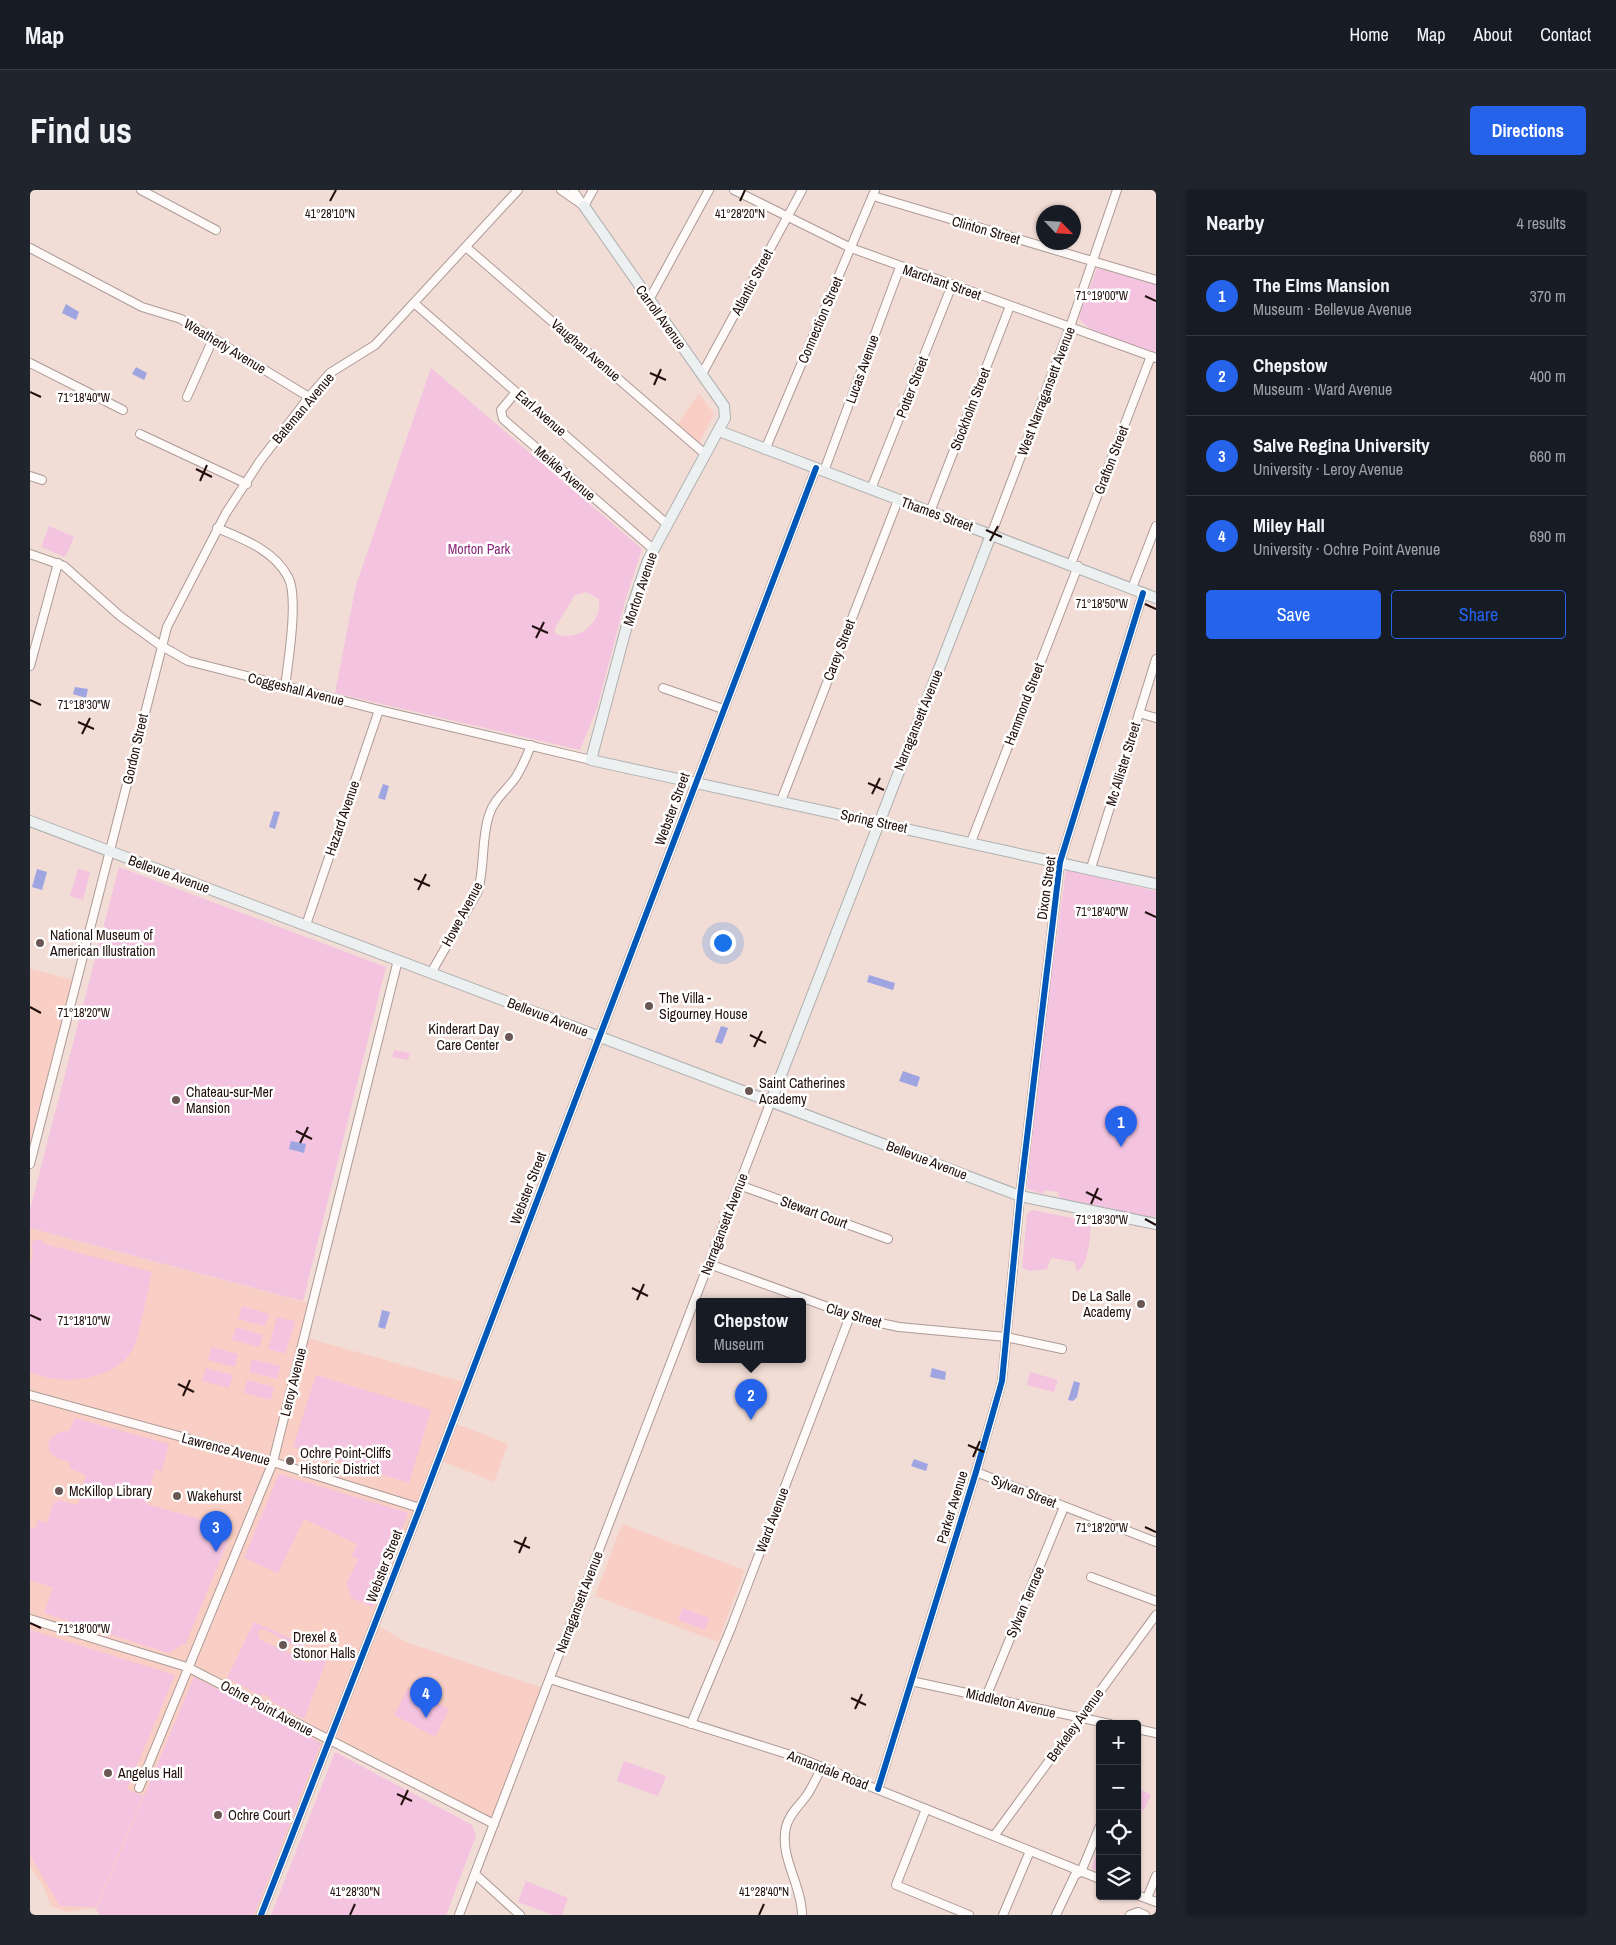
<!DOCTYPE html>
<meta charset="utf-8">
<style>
:root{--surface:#171b24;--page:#20242c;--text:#f1f3f6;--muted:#9ea1a6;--line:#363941;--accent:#2563eb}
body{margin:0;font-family:"Archivo Narrow",sans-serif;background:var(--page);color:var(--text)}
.controls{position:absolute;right:15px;bottom:15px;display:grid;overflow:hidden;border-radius:5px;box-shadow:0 1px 4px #0004}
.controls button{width:45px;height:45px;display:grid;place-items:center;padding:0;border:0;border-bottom:1px solid var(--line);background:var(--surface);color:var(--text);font:25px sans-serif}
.compass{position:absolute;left:1006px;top:15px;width:45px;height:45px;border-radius:50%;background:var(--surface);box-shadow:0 1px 4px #0004;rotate:115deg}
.you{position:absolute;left:692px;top:752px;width:18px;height:18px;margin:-12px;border:4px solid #fff;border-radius:50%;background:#1a73e8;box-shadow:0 0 0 8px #1a73e833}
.badge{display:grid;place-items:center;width:32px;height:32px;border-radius:50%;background:var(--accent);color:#fff;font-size:16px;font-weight:700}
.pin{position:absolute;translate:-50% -41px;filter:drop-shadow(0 1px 2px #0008)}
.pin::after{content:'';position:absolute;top:26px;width:18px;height:15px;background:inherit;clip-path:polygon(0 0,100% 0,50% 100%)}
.popup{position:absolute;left:666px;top:1108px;width:110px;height:65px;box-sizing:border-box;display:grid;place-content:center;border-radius:5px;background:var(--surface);filter:drop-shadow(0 1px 4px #0005);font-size:16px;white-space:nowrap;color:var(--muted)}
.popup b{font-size:19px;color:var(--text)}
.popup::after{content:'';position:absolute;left:50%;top:100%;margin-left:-10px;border:10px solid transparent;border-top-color:var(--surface)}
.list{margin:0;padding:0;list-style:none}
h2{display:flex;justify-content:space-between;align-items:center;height:65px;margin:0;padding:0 20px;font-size:21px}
h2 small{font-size:16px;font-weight:400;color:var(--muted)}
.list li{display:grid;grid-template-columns:32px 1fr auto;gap:15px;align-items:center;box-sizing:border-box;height:80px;padding:0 20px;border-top:1px solid var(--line)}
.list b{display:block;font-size:19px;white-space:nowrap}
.list p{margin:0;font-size:16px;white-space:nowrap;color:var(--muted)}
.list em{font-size:16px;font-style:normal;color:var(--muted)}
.actions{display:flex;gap:10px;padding:15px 20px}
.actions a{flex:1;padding:11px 0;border:1px solid var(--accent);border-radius:5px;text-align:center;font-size:18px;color:var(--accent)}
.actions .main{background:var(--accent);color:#fff}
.icon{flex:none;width:28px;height:28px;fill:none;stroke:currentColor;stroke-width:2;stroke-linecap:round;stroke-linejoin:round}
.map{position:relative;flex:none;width:1126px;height:1725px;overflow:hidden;border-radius:5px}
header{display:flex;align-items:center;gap:30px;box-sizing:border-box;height:70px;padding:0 25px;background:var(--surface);border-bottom:1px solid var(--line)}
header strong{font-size:24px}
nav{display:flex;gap:28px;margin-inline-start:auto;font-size:18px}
.intro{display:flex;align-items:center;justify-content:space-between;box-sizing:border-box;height:120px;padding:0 30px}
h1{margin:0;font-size:35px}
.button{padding:12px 22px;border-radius:5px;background:var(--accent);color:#fff;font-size:18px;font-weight:700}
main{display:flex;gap:30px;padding:0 30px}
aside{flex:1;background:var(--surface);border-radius:5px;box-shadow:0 1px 4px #0004}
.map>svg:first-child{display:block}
.built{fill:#f9cfc5}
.green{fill:#f4c3e0;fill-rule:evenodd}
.water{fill:#9fa5e1}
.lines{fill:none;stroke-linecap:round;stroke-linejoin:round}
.minor-casing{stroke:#ac9a95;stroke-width:10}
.major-casing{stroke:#afb0b0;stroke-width:12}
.minor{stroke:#fdfaf9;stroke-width:8}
.major{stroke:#ecf0f0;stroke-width:10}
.cycleway-casing{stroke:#fff;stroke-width:9}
.cycleway{stroke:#0057b8;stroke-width:6}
.ticks{fill:none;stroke:#200f0c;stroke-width:2}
.poi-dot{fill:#6a5753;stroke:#fff;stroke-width:2}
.labels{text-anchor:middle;stroke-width:5;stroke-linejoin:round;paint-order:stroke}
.street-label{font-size:14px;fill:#200f0c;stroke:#fff}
.park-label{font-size:14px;fill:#892a7d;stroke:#fff}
.poi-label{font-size:14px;fill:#200f0c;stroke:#fff;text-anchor:start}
.ticks-label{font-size:12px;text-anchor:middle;fill:#200f0c;stroke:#fff;stroke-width:5;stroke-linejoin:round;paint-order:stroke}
</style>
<header>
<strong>Map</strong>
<nav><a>Home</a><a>Map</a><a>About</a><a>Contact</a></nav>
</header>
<div class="intro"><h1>Find us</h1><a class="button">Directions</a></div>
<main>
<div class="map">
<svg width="1126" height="1725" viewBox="0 0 1126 1725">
<rect width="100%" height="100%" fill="#f2dcd6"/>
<g class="built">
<polygon points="669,203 684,224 668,256 646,237"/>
<polygon points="0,779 48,791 0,974"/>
<polygon points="0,1038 282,1114 274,1147 437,1193 422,1232 478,1254 464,1292 408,1270 345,1434 376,1452 516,1499 464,1634 300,1551 231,1725 73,1725 69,1720 62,1718 37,1722 21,1716 12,1694 0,1676"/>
<polygon points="592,1334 715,1380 688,1452 565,1406"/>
</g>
<g class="green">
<path d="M1067,78L1126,95V162C1110,157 1052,142 1049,127Z"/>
<path d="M401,178L612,359L595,411L567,518L550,560L305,503L326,395ZM556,402L569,409C573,433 546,454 524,443L526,436L545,405Z"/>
<polygon points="19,336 44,347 35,367 11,357"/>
<polygon points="89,677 356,777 273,1111 0,1038 0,1019"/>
<polygon points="48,679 60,682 53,710 40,706"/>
<polygon points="1036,680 1126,701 1126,1024 1123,1028 1030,1008 1028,1002 1015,1000 1013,1004 997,999 1011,861"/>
<polygon points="364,860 380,863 378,870 362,867"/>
<path d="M1002,1020L1062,1032C1059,1046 1060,1074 1047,1082L1044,1072L1023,1068L1020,1070L1017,1079L1001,1081L992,1078L997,1024Z"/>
<path d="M10,1049L15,1054L122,1082C118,1098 109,1150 102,1161C81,1192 31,1196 0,1182V1076L3,1061L1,1056L3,1051Z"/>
<polygon points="212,1116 239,1124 235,1136 208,1129"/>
<polygon points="247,1127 265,1131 255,1164 238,1159"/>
<polygon points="206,1137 233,1145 229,1157 202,1150"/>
<polygon points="181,1157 208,1164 205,1177 178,1170"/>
<polygon points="222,1169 250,1176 247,1189 219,1182"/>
<polygon points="176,1178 203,1185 199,1198 172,1191"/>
<polygon points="1000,1182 1028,1190 1024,1202 997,1195"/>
<polygon points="286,1185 401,1220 379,1293 263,1257"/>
<polygon points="217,1190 244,1197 241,1210 214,1203"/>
<path d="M45,1228L139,1254L132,1281L125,1279L116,1314L177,1331L202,1341L156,1453L138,1463L14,1423L23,1397L0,1390V1337L5,1339L8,1330L17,1333L23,1314L29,1310L48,1315L51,1305L57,1306L59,1297L53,1295L56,1285L39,1278L40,1272C34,1270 26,1269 22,1264C11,1251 28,1240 39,1241Z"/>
<polygon points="249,1284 378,1323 343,1417 321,1408 317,1393 328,1369 322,1366 327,1354 274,1329 248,1383 214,1368"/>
<polygon points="653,1418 679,1428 675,1440 648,1430"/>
<polygon points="224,1432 275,1455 272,1460 234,1439 230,1439 227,1444 230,1446 229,1449 268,1467 270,1470 279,1473 284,1467 286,1468 289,1462 298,1466 274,1529 241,1511 240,1507 233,1504 231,1506 197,1488"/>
<polygon points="0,1440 145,1485 97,1599 113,1606 66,1717 30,1716 0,1665"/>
<polygon points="164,1487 291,1553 224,1725 70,1725 66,1720"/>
<polygon points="378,1498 419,1519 405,1547 364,1525"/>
<polygon points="305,1562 442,1635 446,1646 416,1725 241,1725"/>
<polygon points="594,1571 636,1586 628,1606 587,1591"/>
<polygon points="1112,1600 1121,1605 1114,1620 1108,1617 1110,1612 1108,1610"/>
<polygon points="1070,1657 1070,1683 1061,1678"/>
<polygon points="496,1691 538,1708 532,1725 523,1725 488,1712"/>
</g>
<g class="water">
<polygon points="36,114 49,122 46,130 32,123"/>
<polygon points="106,177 117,183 114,190 102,184"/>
<polygon points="45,497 58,499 56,508 43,504"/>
<polygon points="353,594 359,596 355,610 348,608"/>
<polygon points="244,621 250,622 245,639 239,637"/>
<polygon points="7,679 17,682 12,700 2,697"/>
<polygon points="839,785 865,793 863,800 837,792"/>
<polygon points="691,836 698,838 692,854 685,852"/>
<polygon points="873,881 890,887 887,897 869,891"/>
<polygon points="261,951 276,954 274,963 259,959"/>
<polygon points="352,1120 360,1122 355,1139 348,1137"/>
<polygon points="902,1178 916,1182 915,1190 900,1187"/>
<polygon points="1044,1191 1050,1193 1047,1207 1043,1211 1038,1210"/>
<polygon points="884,1269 898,1274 896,1281 881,1276"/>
</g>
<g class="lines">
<defs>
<g id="minor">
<polyline points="111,0 186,40"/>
<polyline points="531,0 554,16"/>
<polyline points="543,0 551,12"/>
<polyline points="704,0 821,58 1126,168"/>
<polyline points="843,6 1126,90"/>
<polyline points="554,16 563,0"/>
<polyline points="436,57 675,264"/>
<polyline points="0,58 112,117 151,129 279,207"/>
<polyline points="619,110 679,0"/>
<polyline points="384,113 637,334"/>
<polyline points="0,173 93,220"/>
<polyline points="672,184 772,0"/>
<polyline points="486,202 471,220 473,229 623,359"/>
<polyline points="157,207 183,149"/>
<polyline points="110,244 217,294"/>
<polyline points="735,260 845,0"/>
<polyline points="794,281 870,77"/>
<polyline points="0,286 12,290"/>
<polyline points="841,299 922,95"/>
<polyline points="900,322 980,116"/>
<path d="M187,338C213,349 244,360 258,387C269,406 258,473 255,497"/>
<polyline points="961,345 1040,137 1087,0"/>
<polyline points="0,364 34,376 90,426 130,455 158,471 349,520 561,570"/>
<polyline points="1041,374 1121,166"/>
<polyline points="1102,398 1126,336"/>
<polyline points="0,476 28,373"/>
<polyline points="633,498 693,519"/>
<polyline points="1109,523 1126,528"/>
<polyline points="751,611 868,310"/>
<polyline points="941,652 1048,376"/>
<polyline points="1061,678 1126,469"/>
<polyline points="276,735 349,520"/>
<path d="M401,783L448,701C455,676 451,649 459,625C464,609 477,600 486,587C492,577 497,566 501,555"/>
<polyline points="0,974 137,437 196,323 230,271 279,207 300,183 345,155 488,0"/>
<polyline points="709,995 858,1049"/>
<polyline points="679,1074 831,1129 869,1137 976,1147 1032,1159"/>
<polyline points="0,1205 243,1272 390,1318"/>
<polyline points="946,1282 1126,1352"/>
<polyline points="1061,1387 1126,1411"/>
<polyline points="0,1429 157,1477 464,1634"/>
<polyline points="520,1489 767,1567 1070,1689"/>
<polyline points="881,1491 1080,1534"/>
<polyline points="956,1507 1034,1317"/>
<polyline points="661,1534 701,1438 820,1126"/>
<polyline points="1107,1539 1126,1543"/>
<polyline points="109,1598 243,1272 368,770"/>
<polyline points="848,1599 946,1282 972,1191 990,1006 1030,672 1113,403"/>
<polyline points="896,1619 866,1695 939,1725"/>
<polyline points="964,1646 1126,1425"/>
<polyline points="445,1684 490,1725"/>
<polyline points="1107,1705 1126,1712"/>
<polyline points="1117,1708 1126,1686"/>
<polyline points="231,1725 390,1318 786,278"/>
<polyline points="429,1725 741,911"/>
<path d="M772,1725C772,1695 749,1667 756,1637C759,1624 770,1615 777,1605C783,1596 787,1586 792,1577"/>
<polyline points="973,1725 1000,1661"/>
<polyline points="1026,1725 1045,1685 1051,1682 1070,1636"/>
<polyline points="1100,1725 1108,1722 1115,1725"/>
</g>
<g id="major">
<polyline points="554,16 694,216 695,228 618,370 601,420 561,570 1126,694"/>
<polyline points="689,241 1126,408"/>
<polyline points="0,631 990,1006 1126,1034"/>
<polyline points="741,911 961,345"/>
</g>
</defs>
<use href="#minor" class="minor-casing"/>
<use href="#major" class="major-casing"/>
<use href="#minor" class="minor"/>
<use href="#major" class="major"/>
<defs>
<g id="cycleway">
<polyline points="848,1599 946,1282 972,1191 990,1006 1030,672 1113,403"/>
<polyline points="231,1725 390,1318 786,278"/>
</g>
</defs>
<use href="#cycleway" class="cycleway-casing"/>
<use href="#cycleway" class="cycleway"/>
</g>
<path class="ticks" d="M300,11L306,0M710,11L715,0M1115,106L1126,111M620,183L636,190M624,195L631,179M0,202L11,207M166,279L182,287M170,291L177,275M956,340L972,347M960,351L968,336M1115,414L1126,419M502,436L518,443M506,448L514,432M0,510L11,515M48,532L64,539M52,544L60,528M838,593L854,600M842,604L850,588M384,689L400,696M388,700L396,684M1115,722L1126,727M0,817L11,823M720,845L736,853M724,857L732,841M266,941L282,949M270,953L278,937M1056,1002L1072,1010M1061,1014L1068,998M1115,1029L1126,1035M602,1098L618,1106M607,1110L614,1094M0,1125L11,1130M148,1194L164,1202M153,1206L160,1190M938,1255L954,1262M943,1267L950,1251M1115,1337L1126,1342M484,1351L500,1358M489,1363L496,1347M0,1433L11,1438M821,1508L836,1515M825,1519L832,1504M367,1604L382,1611M371,1615L378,1600M320,1725L325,1714M729,1725L734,1714"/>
<g class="poi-dot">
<circle cx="10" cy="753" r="5"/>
<circle cx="619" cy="816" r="5"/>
<circle cx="479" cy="847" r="5"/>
<circle cx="719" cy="901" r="5"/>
<circle cx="146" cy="910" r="5"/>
<circle cx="1111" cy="1114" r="5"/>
<circle cx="260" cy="1271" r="5"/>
<circle cx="29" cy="1301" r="5"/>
<circle cx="147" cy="1306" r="5"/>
<circle cx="253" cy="1455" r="5"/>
<circle cx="78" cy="1583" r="5"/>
<circle cx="188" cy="1625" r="5"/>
</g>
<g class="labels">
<g class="street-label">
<text transform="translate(956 40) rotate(16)" y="5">Clinton Street</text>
<text transform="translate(722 92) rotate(-62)" y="5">Atlantic Street</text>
<text transform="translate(912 92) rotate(19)" y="5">Marchant Street</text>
<text transform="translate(631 127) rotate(54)" y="5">Carroll Avenue</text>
<text transform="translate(790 130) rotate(-67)" y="5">Connection Street</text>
<text transform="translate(195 156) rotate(31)" y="5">Weatherly Avenue</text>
<text transform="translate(556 160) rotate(41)" y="5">Vaughan Avenue</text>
<text transform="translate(832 179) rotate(-70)" y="5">Lucas Avenue</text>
<text transform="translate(882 197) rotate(-69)" y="5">Potter Street</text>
<text transform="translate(1016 201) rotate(-69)" y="5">West Narragansett Avenue</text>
<text transform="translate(273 218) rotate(-50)" y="5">Bateman Avenue</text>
<text transform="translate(940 219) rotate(-69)" y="5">Stockholm Street</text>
<text transform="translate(511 223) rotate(41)" y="5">Earl Avenue</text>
<text transform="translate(1081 270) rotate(-69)" y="5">Grafton Street</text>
<text transform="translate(535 283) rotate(41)" y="5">Meikle Avenue</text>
<text transform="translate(907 324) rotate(20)" y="5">Thames Street</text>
<text transform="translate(610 399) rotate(-71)" y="5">Morton Avenue</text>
<text transform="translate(809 460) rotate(-69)" y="5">Carey Street</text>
<text transform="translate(266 499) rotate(14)" y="5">Coggeshall Avenue</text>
<text transform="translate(994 514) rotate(-69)" y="5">Hammond Street</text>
<text transform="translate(888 530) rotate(-68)" y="5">Narragansett Avenue</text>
<text transform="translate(105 559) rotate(-77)" y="5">Gordon Street</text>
<text transform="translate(1093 574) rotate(-73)" y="5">Mc Allister Street</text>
<text transform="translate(642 619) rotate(-70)" y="5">Webster Street</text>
<text transform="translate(312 628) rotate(-71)" y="5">Hazard Avenue</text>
<text transform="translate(844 631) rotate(12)" y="5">Spring Street</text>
<text transform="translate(139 684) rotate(20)" y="5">Bellevue Avenue</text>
<text transform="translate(1016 698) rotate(-82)" y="5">Dixon Street</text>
<text transform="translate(432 724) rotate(-62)" y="5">Howe Avenue</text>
<text transform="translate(518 827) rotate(21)" y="5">Bellevue Avenue</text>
<text transform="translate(897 970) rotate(21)" y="5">Bellevue Avenue</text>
<text transform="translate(498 998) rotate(-69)" y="5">Webster Street</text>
<text transform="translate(784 1022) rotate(20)" y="5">Stewart Court</text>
<text transform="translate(694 1034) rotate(-69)" y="5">Narragansett Avenue</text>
<text transform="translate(824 1125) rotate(16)" y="5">Clay Street</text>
<text transform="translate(263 1192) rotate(-76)" y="5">Leroy Avenue</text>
<text transform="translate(196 1259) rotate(15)" y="5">Lawrence Avenue</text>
<text transform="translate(994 1301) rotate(21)" y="5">Sylvan Street</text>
<text transform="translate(922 1317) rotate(-73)" y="5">Parker Avenue</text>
<text transform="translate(742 1330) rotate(-69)" y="5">Ward Avenue</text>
<text transform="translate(354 1376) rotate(-69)" y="5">Webster Street</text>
<text transform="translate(549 1412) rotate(-69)" y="5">Narragansett Avenue</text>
<text transform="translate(995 1412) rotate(-67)" y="5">Sylvan Terrace</text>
<text transform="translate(981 1513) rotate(13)" y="5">Middleton Avenue</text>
<text transform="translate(237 1518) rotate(28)" y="5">Ochre Point Avenue</text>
<text transform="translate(1045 1535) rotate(-54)" y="5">Berkeley Avenue</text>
<text transform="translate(798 1580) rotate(21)" y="5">Annandale Road</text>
</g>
<g class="park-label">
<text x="449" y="364">Morton Park</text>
</g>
<g class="poi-label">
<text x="20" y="750">National Museum of<tspan x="20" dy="16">American Illustration</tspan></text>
<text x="629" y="813">The Villa -<tspan x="629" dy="16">Sigourney House</tspan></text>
<text x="469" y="844" text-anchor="end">Kinderart Day<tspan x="469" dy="16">Care Center</tspan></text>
<text x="729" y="898">Saint Catherines<tspan x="729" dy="16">Academy</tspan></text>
<text x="156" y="907">Chateau-sur-Mer<tspan x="156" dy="16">Mansion</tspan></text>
<text x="1101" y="1111" text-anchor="end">De La Salle<tspan x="1101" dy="16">Academy</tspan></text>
<text x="270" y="1268">Ochre Point-Cliffs<tspan x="270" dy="16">Historic District</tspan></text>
<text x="39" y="1306">McKillop Library</text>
<text x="157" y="1311">Wakehurst</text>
<text x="263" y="1452">Drexel &amp;<tspan x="263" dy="16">Stonor Halls</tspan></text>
<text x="88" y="1588">Angelus Hall</text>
<text x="198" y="1630">Ochre Court</text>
</g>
</g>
<g class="ticks-label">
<text x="300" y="28">41°28'10"N</text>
<text x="710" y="28">41°28'20"N</text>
<text x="1072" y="110">71°19'00"W</text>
<text x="54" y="212">71°18'40"W</text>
<text x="1072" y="418">71°18'50"W</text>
<text x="54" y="519">71°18'30"W</text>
<text x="1072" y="726">71°18'40"W</text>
<text x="54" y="827">71°18'20"W</text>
<text x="1072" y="1034">71°18'30"W</text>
<text x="54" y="1135">71°18'10"W</text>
<text x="1072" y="1342">71°18'20"W</text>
<text x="54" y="1443">71°18'00"W</text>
<text x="325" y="1706">41°28'30"N</text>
<text x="734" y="1706">41°28'40"N</text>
</g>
</svg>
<div class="controls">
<button>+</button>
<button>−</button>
<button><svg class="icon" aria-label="locate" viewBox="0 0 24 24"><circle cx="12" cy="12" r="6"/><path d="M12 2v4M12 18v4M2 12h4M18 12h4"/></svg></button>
<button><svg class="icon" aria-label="layers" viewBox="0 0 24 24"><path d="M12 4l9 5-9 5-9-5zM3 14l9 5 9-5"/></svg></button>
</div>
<svg class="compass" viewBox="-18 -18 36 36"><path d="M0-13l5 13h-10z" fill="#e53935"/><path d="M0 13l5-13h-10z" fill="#9ea1a6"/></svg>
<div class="you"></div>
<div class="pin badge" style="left:1091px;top:957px">1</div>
<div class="pin badge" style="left:721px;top:1230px">2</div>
<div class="popup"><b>Chepstow</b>Museum</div>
<div class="pin badge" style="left:186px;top:1362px">3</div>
<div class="pin badge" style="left:396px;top:1528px">4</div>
</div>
<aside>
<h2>Nearby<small>4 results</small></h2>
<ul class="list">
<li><span class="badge">1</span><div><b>The Elms Mansion</b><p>Museum · Bellevue Avenue</p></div><em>370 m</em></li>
<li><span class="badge">2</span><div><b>Chepstow</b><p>Museum · Ward Avenue</p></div><em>400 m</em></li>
<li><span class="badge">3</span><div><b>Salve Regina University</b><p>University · Leroy Avenue</p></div><em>660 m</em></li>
<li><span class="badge">4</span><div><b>Miley Hall</b><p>University · Ochre Point Avenue</p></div><em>690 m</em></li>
</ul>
<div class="actions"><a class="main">Save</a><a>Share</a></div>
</aside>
</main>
